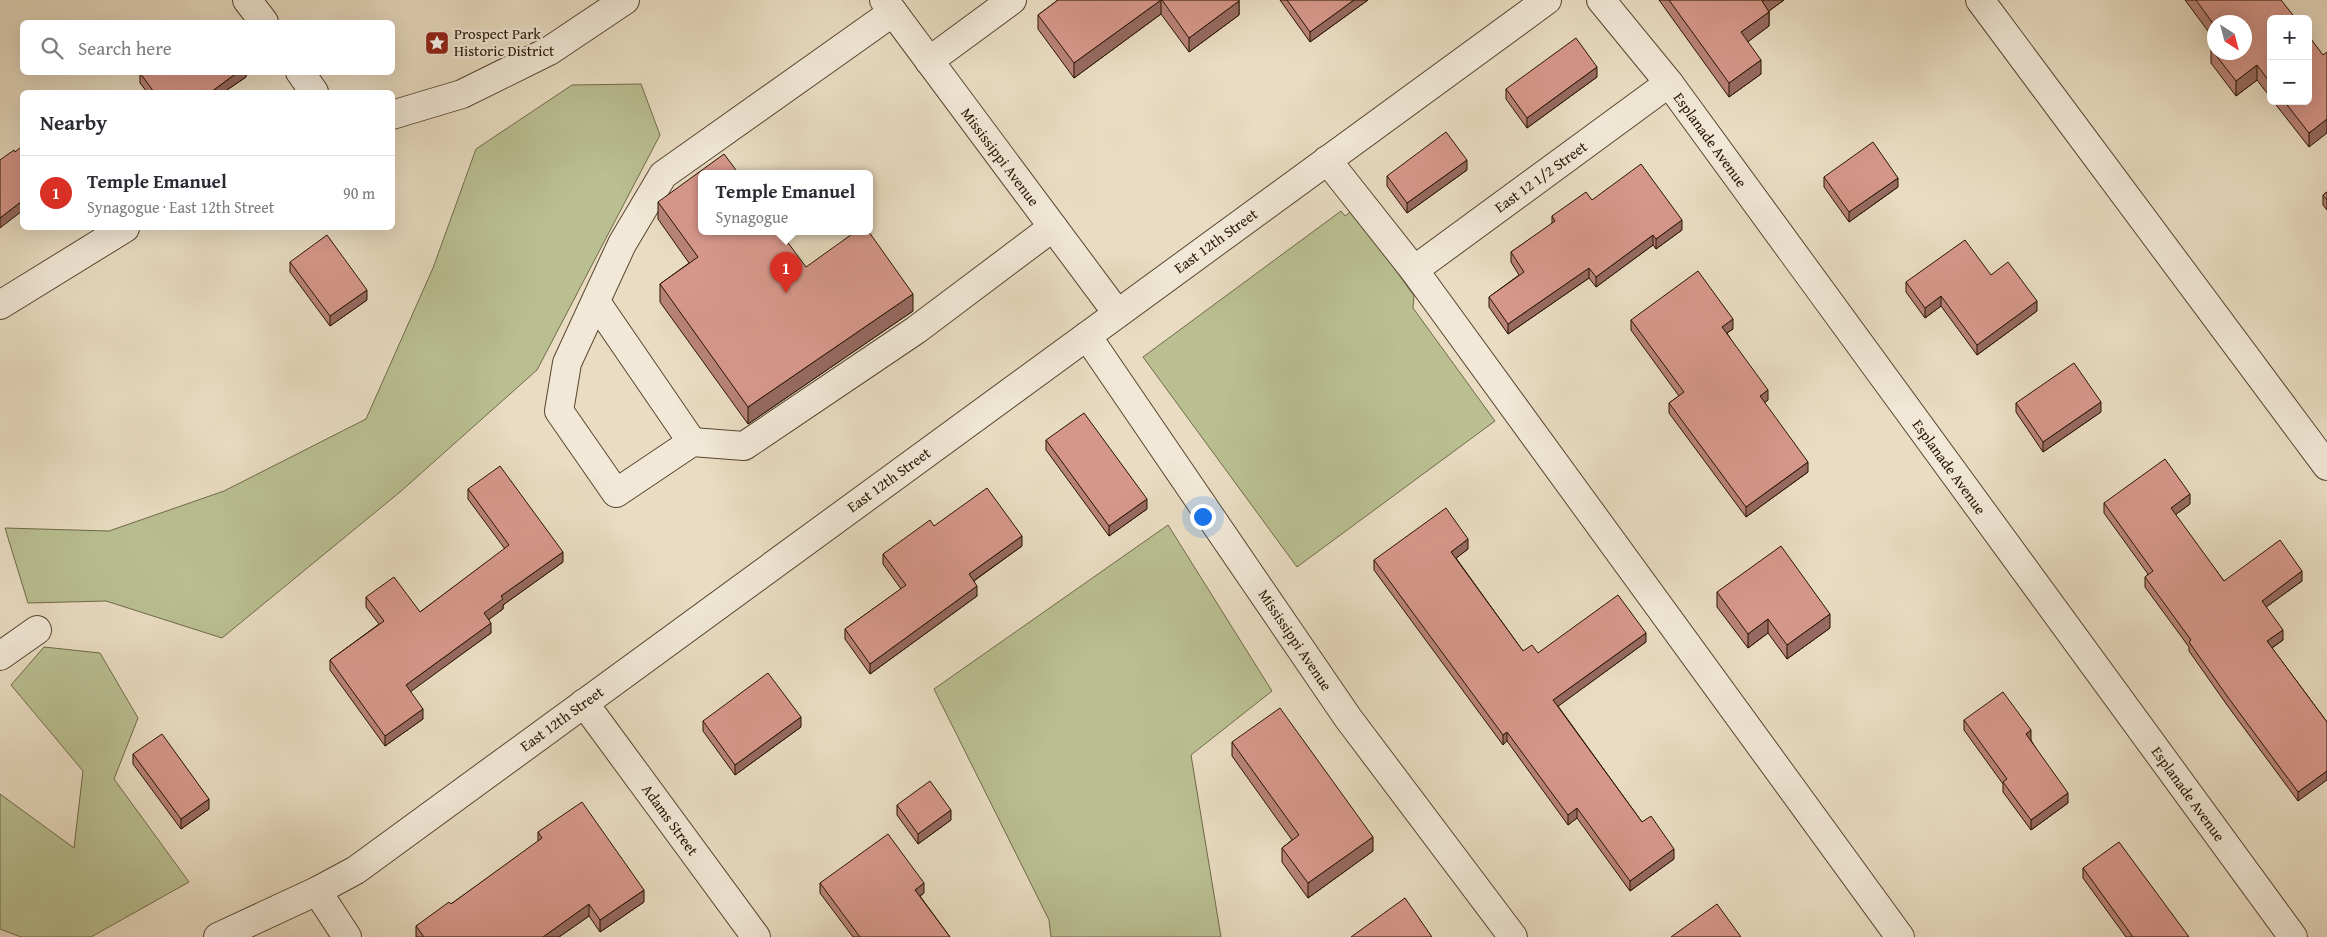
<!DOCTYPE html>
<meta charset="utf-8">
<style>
:root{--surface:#fff;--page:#f2f2f3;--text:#2b2b33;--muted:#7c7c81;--line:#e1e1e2;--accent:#d93025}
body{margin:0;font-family:"Gentium Book Plus",serif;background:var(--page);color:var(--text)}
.controls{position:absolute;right:15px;top:15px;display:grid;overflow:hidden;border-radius:8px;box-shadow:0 5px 20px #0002}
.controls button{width:45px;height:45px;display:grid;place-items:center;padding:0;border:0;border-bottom:1px solid var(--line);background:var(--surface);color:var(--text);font:25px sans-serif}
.compass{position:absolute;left:2207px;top:15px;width:45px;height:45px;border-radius:50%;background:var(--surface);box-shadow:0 5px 20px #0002;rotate:144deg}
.you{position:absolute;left:1202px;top:516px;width:18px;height:18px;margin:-12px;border:4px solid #fff;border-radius:50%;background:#1a73e8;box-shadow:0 0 0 8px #1a73e833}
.badge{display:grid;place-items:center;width:32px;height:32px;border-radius:50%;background:var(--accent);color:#fff;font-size:16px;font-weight:700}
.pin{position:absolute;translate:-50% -41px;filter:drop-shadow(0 1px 2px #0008)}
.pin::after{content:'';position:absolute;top:26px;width:18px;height:15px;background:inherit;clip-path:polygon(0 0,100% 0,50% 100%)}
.popup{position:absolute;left:698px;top:170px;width:175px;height:65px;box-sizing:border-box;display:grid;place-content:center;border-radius:8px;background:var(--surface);filter:drop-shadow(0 1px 4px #0005);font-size:16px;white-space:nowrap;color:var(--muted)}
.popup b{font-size:19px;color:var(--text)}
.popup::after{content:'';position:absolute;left:50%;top:100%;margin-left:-10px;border:10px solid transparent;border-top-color:var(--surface)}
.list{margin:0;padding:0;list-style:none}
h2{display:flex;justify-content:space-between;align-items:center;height:65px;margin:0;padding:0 20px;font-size:21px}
h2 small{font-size:16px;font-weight:400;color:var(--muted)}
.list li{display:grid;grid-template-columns:32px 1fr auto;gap:15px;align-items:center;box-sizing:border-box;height:75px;padding:0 20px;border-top:1px solid var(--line)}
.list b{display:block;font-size:19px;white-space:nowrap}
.list p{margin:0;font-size:16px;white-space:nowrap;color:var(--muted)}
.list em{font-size:16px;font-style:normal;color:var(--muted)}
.icon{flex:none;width:28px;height:28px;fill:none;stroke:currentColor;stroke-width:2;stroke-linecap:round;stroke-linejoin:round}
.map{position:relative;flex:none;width:2327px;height:937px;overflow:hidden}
.search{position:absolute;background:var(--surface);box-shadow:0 5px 20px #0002;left:20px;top:20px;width:375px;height:55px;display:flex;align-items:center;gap:12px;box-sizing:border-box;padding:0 18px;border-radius:8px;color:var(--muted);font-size:19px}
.panel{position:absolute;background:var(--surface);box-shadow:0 5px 20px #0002;left:20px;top:90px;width:375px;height:140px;border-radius:8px}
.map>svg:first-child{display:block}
.green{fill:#b9bf91;stroke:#706a48}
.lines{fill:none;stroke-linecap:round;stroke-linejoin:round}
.minor-casing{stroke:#584630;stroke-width:30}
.minor{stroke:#f1e8d7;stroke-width:28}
.wall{fill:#b88278;stroke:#281400}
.shaded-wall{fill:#966a61;stroke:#281400}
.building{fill:#d6978b;stroke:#281400}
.labels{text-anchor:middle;stroke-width:4.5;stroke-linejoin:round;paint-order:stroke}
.poi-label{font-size:15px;fill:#281400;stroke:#f1e8d7;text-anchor:start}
.street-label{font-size:15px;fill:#281400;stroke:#f1e8d7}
</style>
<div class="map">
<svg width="2327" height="937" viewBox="0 0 2327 937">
<rect width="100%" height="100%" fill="#e9dcc2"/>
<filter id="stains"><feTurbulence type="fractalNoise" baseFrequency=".004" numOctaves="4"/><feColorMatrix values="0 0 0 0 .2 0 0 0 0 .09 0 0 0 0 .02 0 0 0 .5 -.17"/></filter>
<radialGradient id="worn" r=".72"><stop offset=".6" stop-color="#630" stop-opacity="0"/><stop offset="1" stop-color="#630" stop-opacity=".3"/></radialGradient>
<g class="green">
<polygon points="641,84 660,135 537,370 400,492 222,638 106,601 28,603 5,528 109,531 224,491 366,419 433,268 476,149 572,85"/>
<polygon points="1353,210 1414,296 1413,308 1495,421 1297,567 1143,357 1341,211 1345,216"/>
<polygon points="1168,525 1272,691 1191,755 1221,937 1051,937 1049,920 934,689"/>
<polygon points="44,647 100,653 138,718 114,779 189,882 91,937 21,937 0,929 0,794 74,848 83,771 11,685"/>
</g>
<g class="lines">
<defs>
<g id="minor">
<polyline points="247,0 264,22"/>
<polyline points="884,0 1117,313"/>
<polyline points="1601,0 1669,83 2293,937"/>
<polyline points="1980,0 2327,466"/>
<polyline points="893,12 663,175 622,244 567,363 559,411 616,493 692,442 744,446 916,330 1053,227"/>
<polyline points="929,61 1012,0"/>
<polyline points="300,72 314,92"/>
<polyline points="392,115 462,94 549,51 625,0"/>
<polyline points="1327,160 1414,270 1900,937"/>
<polyline points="1414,270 1669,83"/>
<polyline points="596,302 692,442"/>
<polyline points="0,305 125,228"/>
<polyline points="1087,336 1348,718 1513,937"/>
<polyline points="0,656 37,630"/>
<polyline points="584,703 756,937"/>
<polyline points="317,891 347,937"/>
<polyline points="218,937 317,891 356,870 1547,0"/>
</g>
</defs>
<use href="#minor" class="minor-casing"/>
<use href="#minor" class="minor"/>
</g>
<g class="wall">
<polygon points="1058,0 1239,0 1239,15 1189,52 1161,14 1074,78 1038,29 1038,15"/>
<polygon points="1280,0 1368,0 1310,42"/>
<polygon points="1659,0 1784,0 1769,11 1769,26 1747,42 1761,74 1729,97"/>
<polygon points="2185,0 2281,0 2271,19 2271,98 2257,80 2236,96 2211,63 2211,49 2244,52 2214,22 2214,39"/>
<polygon points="2323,55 2309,147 2273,101 2308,101"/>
<polygon points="246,72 246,77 224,92 147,92 140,83 140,73"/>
<polygon points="1597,77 1527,128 1506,99 1506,89"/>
<polygon points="1467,170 1407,213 1387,186 1387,176"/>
<polygon points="1824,177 1898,187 1849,222 1824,187"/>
<polygon points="2327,192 2327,210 2323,205 2323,195"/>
<polygon points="1592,200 1682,230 1656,249 1653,245 1596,287 1589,278 1508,334 1489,307 1489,297 1519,275 1511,262 1511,252 1552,224 1552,216"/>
<polygon points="658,202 806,267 913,311 748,424 660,302 660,284 689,263 658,219"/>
<polygon points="290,262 367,300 330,326 290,272"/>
<polygon points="1991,275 2037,311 1977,355 1941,306 1925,318 1906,292 1906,282"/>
<polygon points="1631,320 1733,329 1727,333 1768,400 1764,403 1808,472 1746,517 1669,413 1669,403 1679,396 1631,330"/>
<polygon points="2016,403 2101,412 2043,452 2016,412"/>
<polygon points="1046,440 1147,509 1109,536 1046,450"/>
<polygon points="468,489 563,562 503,605 503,609 489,619 491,633 410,691 423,719 385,746 330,670 330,660 379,624 366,607 366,597 420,612 505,549 468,499"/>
<polygon points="2104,503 2190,504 2175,515 2224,581 2302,581 2266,607 2283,640 2272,648 2327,722 2298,801 2227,705 2189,651 2189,647 2145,587 2145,577 2148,574 2104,513"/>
<polygon points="934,526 1022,546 974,581 977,596 870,674 845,639 845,629 901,589 883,564 883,554"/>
<polygon points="1468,549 1456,558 1523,651 1538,653 1646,642 1558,706 1642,822 1674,859 1630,891 1577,818 1568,825 1507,741 1503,745 1374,570 1374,560"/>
<polygon points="1717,592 1830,628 1787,659 1768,633 1748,648 1717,607"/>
<polygon points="1964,720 2031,740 2068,803 2031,830 2003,792 2003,784 1964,730"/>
<polygon points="703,721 801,727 735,775 703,731"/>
<polygon points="1232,742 1373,851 1308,898 1282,862 1282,848 1292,840 1232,756"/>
<polygon points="133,754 209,809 181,829 133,764"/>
<polygon points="897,805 951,820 918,844 897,815"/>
<polygon points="538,832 644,902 600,932 589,916 559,937 416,937 416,926 451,904 538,842"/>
<polygon points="2083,868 2189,937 2126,937 2083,878"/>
<polygon points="820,883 924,893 920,896 950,937 853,937 820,893"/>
</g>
<g class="shaded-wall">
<polygon points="1161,0 1161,14 1074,78 1074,63"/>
<polygon points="1354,0 1368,0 1310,42 1310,32"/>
<polygon points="1764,0 1784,0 1762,16 1762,1"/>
<polygon points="1239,1 1239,15 1189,52 1189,38"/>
<polygon points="1769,12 1769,26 1741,47 1741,32"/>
<polygon points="1761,60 1761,74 1729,97 1729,83"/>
<polygon points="2257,65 2257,80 2236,96 2236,81"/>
<polygon points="1597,67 1597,77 1527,128 1527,118"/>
<polygon points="238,72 246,72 246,77 224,92 211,92"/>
<polygon points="2327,119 2327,133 2309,147 2309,133"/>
<polygon points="1467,160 1467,170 1407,213 1407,203"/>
<polygon points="1898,178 1898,187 1849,222 1849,212"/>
<polygon points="22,201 22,211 0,228 0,218"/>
<polygon points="1682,220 1682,230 1656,249 1656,239"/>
<polygon points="1653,235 1653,245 1596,287 1596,277"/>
<polygon points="1589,268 1589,278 1508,334 1508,324"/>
<polygon points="367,290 367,300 330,326 330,316"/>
<polygon points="913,294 913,311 748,424 748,407"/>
<polygon points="1941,296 1941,306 1925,318 1925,308"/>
<polygon points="2037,301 2037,311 1977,355 1977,345"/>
<polygon points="1733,319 1733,329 1722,336 1722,327"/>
<polygon points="1768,390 1768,400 1760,406 1760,396"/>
<polygon points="2101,402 2101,412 2043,452 2043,442"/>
<polygon points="1808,462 1808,472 1746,517 1746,507"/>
<polygon points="2190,494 2190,504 2171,518 2171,508"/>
<polygon points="1147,499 1147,509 1109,536 1109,526"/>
<polygon points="1022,536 1022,546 969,584 969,574"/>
<polygon points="1468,539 1468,549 1451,562 1451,552"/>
<polygon points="563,552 563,562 503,605 503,609 484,623 484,613 501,596"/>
<polygon points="2302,571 2302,581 2262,610 2262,601"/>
<polygon points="977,586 977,596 870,674 870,664"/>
<polygon points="1830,614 1830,628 1787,659 1787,645"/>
<polygon points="1768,619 1768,633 1748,648 1748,634"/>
<polygon points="491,623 491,633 406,695 406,685"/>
<polygon points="2283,630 2283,640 2267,651 2267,641"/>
<polygon points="1646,633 1646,642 1553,710 1553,700"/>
<polygon points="423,709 423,719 385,746 385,736"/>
<polygon points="801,717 801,727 735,775 735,765"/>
<polygon points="2031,730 2031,740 2026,744 2026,734"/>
<polygon points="1507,732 1507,741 1503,745 1503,735"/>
<polygon points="2327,771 2327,780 2298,801 2298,792"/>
<polygon points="2068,793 2068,803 2031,830 2031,820"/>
<polygon points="209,799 209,809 181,829 181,819"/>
<polygon points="1577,808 1577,818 1568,825 1568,815"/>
<polygon points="951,810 951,820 918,844 918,834"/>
<polygon points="1373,837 1373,851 1308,898 1308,883"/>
<polygon points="1674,849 1674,859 1630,891 1630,881"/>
<polygon points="924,883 924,893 915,899 915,890"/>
<polygon points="644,890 644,902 600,932 600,920"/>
<polygon points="589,904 589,916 559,937 543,937"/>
</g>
<g class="building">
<polygon points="1058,0 1161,0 1074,63 1038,15"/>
<polygon points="1162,0 1239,0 1239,1 1189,38"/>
<polygon points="1287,0 1354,0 1310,32"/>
<polygon points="1669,0 1764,0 1762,1 1769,12 1741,32 1761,60 1729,83"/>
<polygon points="2196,0 2281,0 2296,19 2271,19 2271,84 2257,65 2236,81 2211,49 2214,47 2214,52 2244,52 2244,22 2214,22 2214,25"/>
<polygon points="2308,35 2323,55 2327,52 2327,119 2309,133 2284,101 2308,101"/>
<polygon points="1576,38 1597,67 1527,118 1506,89"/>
<polygon points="238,72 211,92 154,92 140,73"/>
<polygon points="1446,132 1467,160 1407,203 1387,176"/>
<polygon points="1873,142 1898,178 1849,212 1824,177"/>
<polygon points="22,146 22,201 0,218 0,160 14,150 15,152"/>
<polygon points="724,154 739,174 702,174 702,232 780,232 806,267 855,232 869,232 913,294 748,407 660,284 698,257 658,202"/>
<polygon points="1641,164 1682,220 1656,239 1653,235 1596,277 1589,268 1508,324 1489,297 1524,272 1511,252 1555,221 1552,216 1586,192 1592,200"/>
<polygon points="2327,192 2327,200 2323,195"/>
<polygon points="327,235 367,290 330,316 290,262"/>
<polygon points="1965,240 1991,275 2008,262 2037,301 1977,345 1941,296 1925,308 1906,282"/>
<polygon points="1698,271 1733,319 1722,327 1768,390 1760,396 1808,462 1746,507 1669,403 1684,392 1631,320"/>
<polygon points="2074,363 2101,402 2043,442 2016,403"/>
<polygon points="1084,413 1147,499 1109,526 1046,440"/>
<polygon points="2165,459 2190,494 2171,508 2224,581 2280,540 2302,571 2262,601 2283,630 2267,641 2327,722 2327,771 2298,792 2227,696 2189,642 2191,640 2145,577 2153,571 2104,503"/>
<polygon points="500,466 563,552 501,596 503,599 484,613 491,623 406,685 423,709 385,736 330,660 384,621 366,597 394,577 420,612 509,545 468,489"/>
<polygon points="987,488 1022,536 969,574 977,586 870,664 845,629 906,585 883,554 930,520 934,526"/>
<polygon points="1446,508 1468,539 1451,552 1523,651 1532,645 1538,653 1618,595 1646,633 1553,700 1642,822 1651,816 1674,849 1630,881 1577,808 1568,815 1507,732 1503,735 1374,560"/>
<polygon points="1781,546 1830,614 1787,645 1768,619 1748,634 1717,592"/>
<polygon points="768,673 801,717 735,765 703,721"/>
<polygon points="2003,692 2031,730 2026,734 2068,793 2031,820 2003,782 2007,779 1964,720"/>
<polygon points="1280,708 1373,837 1308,883 1282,848 1299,835 1232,742"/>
<polygon points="162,734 209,799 181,819 133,754"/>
<polygon points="930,781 951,810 918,834 897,805"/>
<polygon points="582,802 644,890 600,920 589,904 543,937 424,937 416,926 449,902 451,904 542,838 538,832"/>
<polygon points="888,834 924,883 915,890 950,937 860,937 820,883"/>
<polygon points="2119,842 2189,937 2133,937 2083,868"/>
<polygon points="1405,898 1432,937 1351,937"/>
<polygon points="1717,904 1741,937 1671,937"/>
</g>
<defs>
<symbol id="sight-square" viewBox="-11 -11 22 22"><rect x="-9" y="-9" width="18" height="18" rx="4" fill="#8f2418" stroke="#f1e8d7"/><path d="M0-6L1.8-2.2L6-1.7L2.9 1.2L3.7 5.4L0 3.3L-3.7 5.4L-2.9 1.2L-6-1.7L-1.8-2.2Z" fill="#fff"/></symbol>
</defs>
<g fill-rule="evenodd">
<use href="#sight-square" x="423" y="29" width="28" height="28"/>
</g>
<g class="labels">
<g class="poi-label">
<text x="454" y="39">Prospect Park<tspan x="454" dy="17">Historic District</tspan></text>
</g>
<g class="street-label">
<text transform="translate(1710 140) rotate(54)" y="5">Esplanade Avenue</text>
<text transform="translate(1000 157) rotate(53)" y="5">Mississippi Avenue</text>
<text transform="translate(1541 177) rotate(-36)" y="5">East 12 1/2 Street</text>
<text transform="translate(1216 241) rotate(-36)" y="5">East 12th Street</text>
<text transform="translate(1949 467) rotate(54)" y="5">Esplanade Avenue</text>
<text transform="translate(889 480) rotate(-36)" y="5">East 12th Street</text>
<text transform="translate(1295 640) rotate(56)" y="5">Mississippi Avenue</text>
<text transform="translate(562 719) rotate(-36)" y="5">East 12th Street</text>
<text transform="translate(2188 794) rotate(54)" y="5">Esplanade Avenue</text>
<text transform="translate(670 820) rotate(54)" y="5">Adams Street</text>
</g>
</g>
<rect width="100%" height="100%" filter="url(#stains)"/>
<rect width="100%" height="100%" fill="url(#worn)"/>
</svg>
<div class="controls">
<button>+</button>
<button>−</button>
</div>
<svg class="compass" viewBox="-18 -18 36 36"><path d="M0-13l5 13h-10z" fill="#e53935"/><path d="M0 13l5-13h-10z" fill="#7c7c81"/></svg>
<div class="you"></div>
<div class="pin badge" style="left:786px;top:293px">1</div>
<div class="popup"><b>Temple Emanuel</b>Synagogue</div>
<div class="search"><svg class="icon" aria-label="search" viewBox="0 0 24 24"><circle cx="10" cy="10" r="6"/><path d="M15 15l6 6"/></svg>Search here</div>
<section class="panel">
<h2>Nearby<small></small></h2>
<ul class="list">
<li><span class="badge">1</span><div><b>Temple Emanuel</b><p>Synagogue · East 12th Street</p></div><em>90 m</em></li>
</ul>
</section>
</div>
